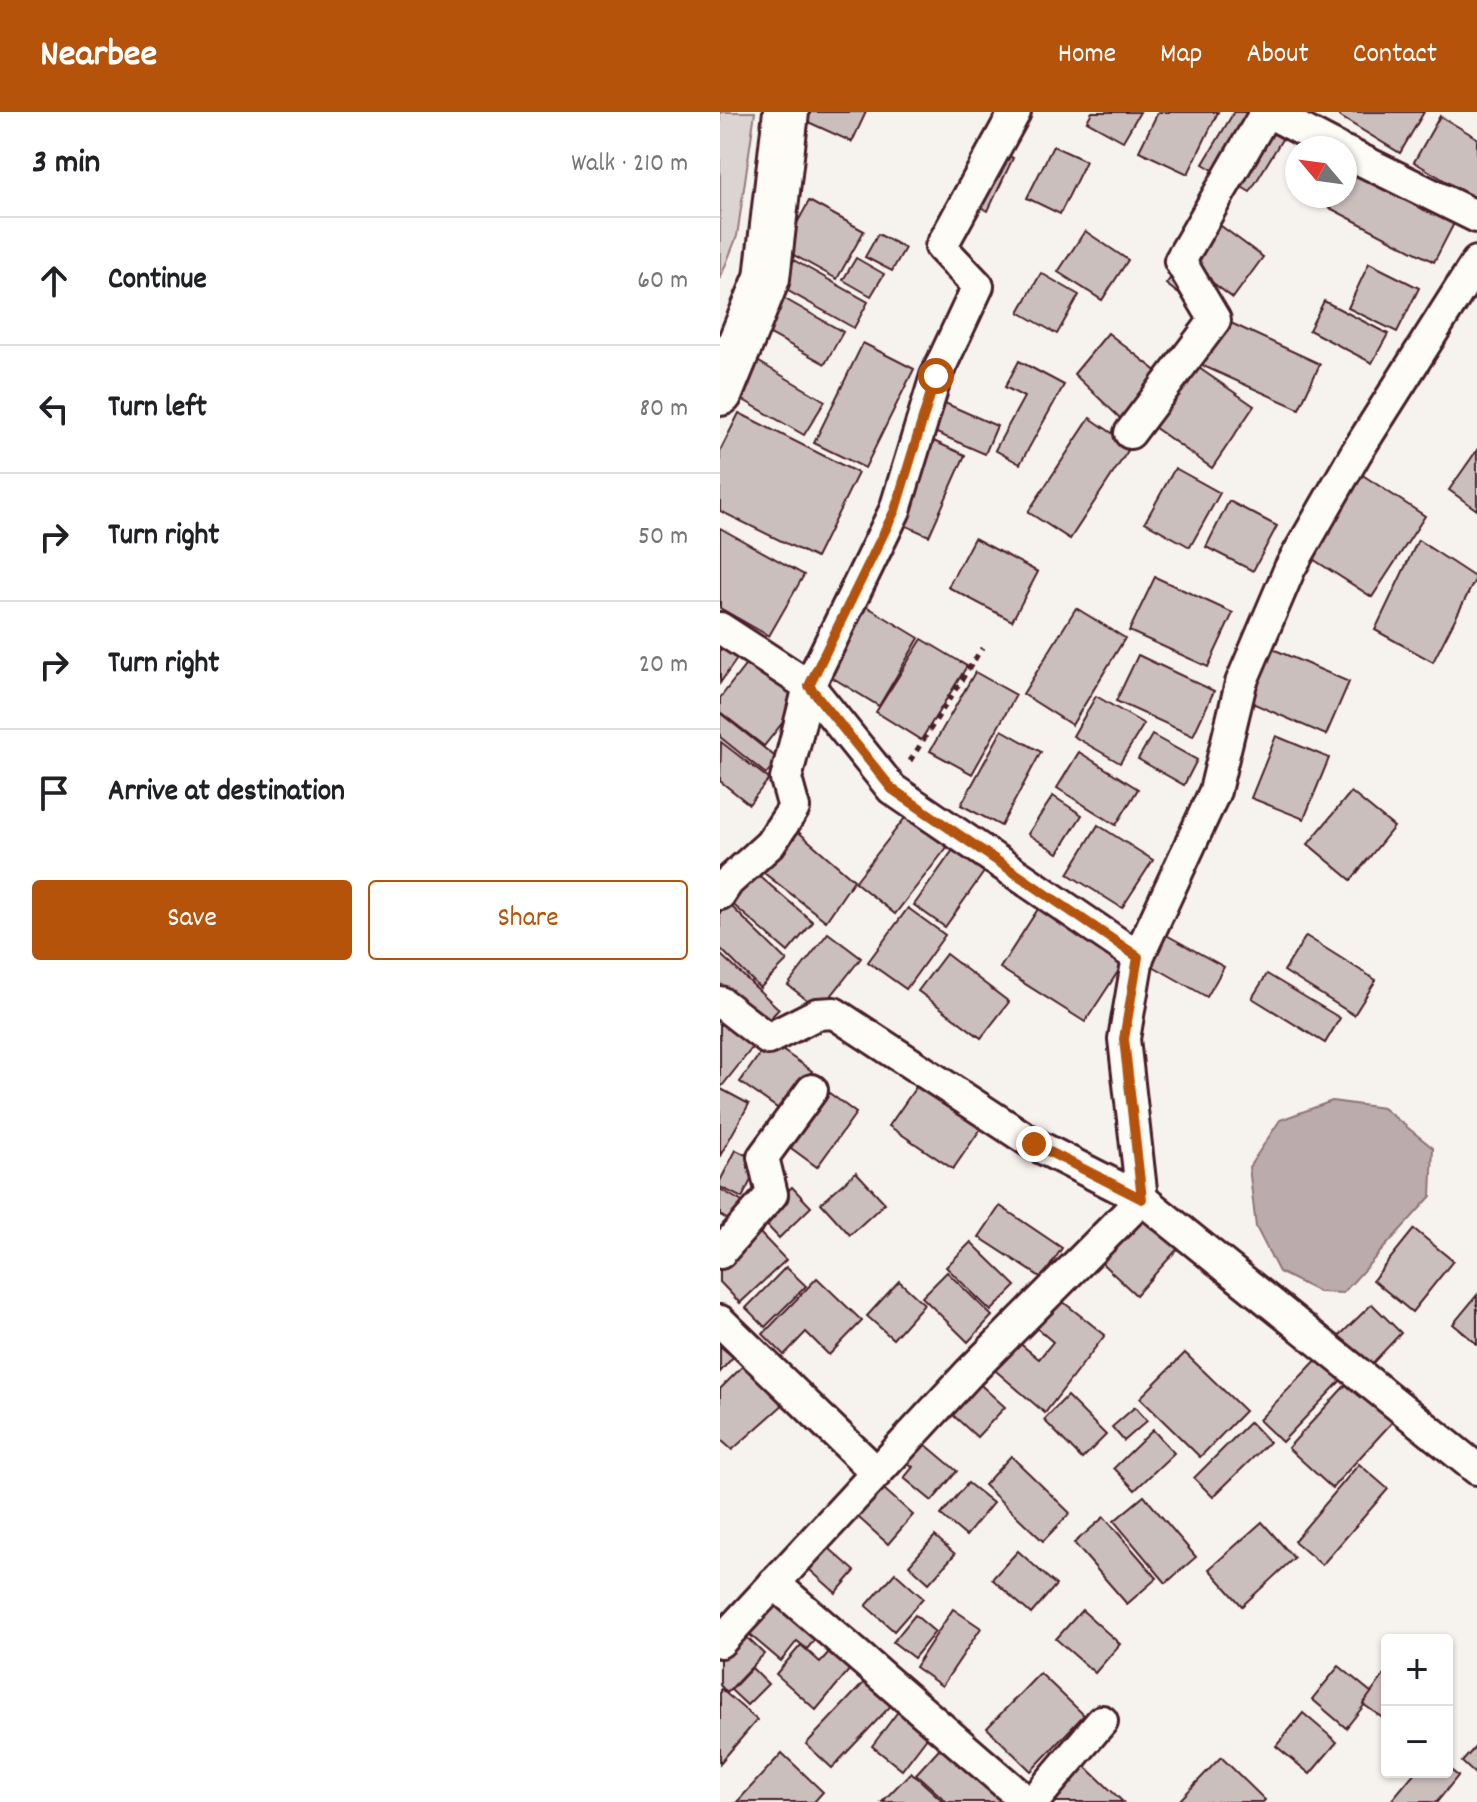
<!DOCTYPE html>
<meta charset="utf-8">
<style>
:root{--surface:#fff;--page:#f2f2f2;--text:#202124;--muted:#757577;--line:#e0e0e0;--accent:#b45309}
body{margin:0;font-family:Dekko,sans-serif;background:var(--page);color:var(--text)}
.controls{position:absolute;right:24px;bottom:24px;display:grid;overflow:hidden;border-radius:8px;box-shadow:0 2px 6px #0004}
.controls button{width:72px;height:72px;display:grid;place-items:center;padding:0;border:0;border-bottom:2px solid var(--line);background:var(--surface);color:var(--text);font:40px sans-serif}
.compass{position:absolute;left:565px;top:24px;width:72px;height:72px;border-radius:50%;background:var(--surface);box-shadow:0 2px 6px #0004;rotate:299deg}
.stop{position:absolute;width:24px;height:24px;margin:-18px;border:6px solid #b45309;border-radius:50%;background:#fff}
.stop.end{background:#b45309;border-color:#fff;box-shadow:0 2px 8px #0008}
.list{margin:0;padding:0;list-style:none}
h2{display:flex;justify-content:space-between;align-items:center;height:104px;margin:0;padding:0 32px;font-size:34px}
h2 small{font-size:26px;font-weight:400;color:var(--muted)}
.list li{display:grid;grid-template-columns:52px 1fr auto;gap:24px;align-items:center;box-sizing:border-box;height:128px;padding:0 32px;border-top:2px solid var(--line)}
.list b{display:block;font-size:30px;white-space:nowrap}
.list em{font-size:26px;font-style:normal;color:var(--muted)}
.actions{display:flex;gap:16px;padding:24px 32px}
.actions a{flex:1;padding:18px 0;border:2px solid var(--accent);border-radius:8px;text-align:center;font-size:28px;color:var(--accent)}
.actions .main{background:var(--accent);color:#fff}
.icon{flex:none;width:44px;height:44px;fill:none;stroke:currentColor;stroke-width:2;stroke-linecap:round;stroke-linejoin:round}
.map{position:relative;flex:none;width:757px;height:1690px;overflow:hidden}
header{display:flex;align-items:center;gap:48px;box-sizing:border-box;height:112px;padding:0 40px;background:var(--accent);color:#fff}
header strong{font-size:38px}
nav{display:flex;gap:44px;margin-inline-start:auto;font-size:28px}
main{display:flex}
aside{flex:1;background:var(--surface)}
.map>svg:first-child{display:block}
.green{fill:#dcd4d2;stroke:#937a7e;stroke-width:2}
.water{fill:#bbabac;stroke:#8e7378;stroke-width:2}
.building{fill:#cbbfbe;stroke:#4a1f2b;stroke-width:2}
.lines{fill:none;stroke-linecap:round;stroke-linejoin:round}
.street-casing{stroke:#4a1f2b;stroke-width:36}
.secondary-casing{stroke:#4a1f2b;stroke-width:50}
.path{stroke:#4a1f2b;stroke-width:5;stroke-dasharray:6 6;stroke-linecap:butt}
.street{stroke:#fdfcf7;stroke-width:30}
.secondary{stroke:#fdfcf7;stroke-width:44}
.route{stroke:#b45309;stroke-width:10}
</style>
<header>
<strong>Nearbee</strong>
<nav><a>Home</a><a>Map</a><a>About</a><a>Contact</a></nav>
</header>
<main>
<aside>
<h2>3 min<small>Walk · 210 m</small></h2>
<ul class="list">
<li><svg class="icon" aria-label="ahead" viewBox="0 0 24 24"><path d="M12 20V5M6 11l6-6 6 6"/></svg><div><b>Continue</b></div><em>60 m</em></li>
<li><svg class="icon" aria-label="left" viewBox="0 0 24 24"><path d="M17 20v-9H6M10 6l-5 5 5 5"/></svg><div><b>Turn left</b></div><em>80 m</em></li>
<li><svg class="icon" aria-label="right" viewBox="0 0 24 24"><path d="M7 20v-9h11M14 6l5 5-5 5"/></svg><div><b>Turn right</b></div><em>50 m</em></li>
<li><svg class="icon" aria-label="right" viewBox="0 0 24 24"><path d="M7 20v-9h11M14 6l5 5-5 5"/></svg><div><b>Turn right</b></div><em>20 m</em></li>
<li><svg class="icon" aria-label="arrive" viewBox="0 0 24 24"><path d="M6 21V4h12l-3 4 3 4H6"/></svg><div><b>Arrive at destination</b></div></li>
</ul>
<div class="actions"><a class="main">Save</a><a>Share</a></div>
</aside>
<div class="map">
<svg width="757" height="1690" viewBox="0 0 757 1690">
<rect width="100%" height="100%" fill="#f6f3ef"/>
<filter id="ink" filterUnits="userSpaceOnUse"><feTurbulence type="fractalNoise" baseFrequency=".0125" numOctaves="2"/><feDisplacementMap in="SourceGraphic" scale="16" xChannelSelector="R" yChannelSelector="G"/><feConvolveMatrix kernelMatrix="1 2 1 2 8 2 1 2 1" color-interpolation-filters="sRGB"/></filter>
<g filter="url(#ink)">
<polygon class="green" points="0,0 35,0 17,124 0,167"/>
<polygon class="water" points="612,989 663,996 713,1036 711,1084 623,1181 599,1180 559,1160 536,1115 529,1055 560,1008"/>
<g class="building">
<polygon points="75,0 146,0 132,30 75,4"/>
<polygon points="372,0 420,0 403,29 367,9"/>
<polygon points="438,0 498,0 468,62 419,39"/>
<polygon points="514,0 570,0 576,4 530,80 483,52"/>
<polygon points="622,0 704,0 680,41 619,4"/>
<polygon points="720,4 757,26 757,81 754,86 694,50"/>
<polygon points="260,30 293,46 268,99 235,82"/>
<polygon points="333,34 366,49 340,102 307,86"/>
<polygon points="636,36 744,92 714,150 606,94 611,84 625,84 625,58"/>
<polygon points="89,89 144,119 117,167 63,137"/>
<polygon points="493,108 543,145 513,186 485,165 468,189 446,172"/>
<polygon points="365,119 408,148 382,188 338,160"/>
<polygon points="158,122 185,136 172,159 145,145"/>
<polygon points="70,146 148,190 134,216 56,172"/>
<polygon points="136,146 164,162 151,184 123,168"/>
<polygon points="649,151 699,176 677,220 628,196"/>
<polygon points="321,161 359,183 337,222 299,200"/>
<polygon points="51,179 123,220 105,252 32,212"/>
<polygon points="604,189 668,222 652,251 589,218"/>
<polygon points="500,206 600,252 579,297 479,252"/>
<polygon points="388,221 439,261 401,307 354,262"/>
<polygon points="143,231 194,257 145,356 94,331"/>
<polygon points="34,247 105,289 84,323 13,282"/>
<polygon points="299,249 344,273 300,352 275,338 304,285 285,275"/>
<polygon points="476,254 534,294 492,356 434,315"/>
<polygon points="202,281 277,314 265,342 189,309"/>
<polygon points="19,301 138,361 96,446 0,399 0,339"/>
<polygon points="370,306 411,334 350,427 308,400"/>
<polygon points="209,327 245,343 209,424 173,408"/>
<polygon points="757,338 757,398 729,378"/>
<polygon points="455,356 500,381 470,435 425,410"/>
<polygon points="638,360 705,404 652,485 585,442"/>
<polygon points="509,389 557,414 533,459 486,435"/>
<polygon points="0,416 84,463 49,524 0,496"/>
<polygon points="254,426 318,460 292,509 228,475"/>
<polygon points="698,428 756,466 713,550 655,518"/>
<polygon points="435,465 513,501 488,555 409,519"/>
<polygon points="141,491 199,526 159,594 100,558"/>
<polygon points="356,496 405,526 352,613 303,582"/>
<polygon points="0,526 21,541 0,571"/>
<polygon points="202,527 247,554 201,628 156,600"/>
<polygon points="546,534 629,570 606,623 523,587"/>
<polygon points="35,541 86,581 44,634 0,600 0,586"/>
<polygon points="418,543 494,579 473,624 396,589"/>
<polygon points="255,560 296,583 252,662 210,639"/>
<polygon points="376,584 424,612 400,651 353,624"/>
<polygon points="0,601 58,647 46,662 0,625"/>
<polygon points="282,618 321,640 281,714 241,693"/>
<polygon points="432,623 477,648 464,673 418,647"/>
<polygon points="556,624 609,646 584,707 531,686"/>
<polygon points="1,630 49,667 29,692 0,669"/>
<polygon points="359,640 418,677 396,713 337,676"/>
<polygon points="631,680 674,715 631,768 588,732"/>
<polygon points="333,684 362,703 338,741 308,722"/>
<polygon points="188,702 228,734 175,802 135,770"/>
<polygon points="68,711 134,768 106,809 35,754"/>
<polygon points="378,713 433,748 402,796 348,762"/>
<polygon points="238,731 269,753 225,815 194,793"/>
<polygon points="28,754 93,810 68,840 2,783"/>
<polygon points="8,791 67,849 40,876 0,836 0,799"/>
<polygon points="320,794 405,849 365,910 280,856"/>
<polygon points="188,796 225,823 186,877 148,850"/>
<polygon points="441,820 504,855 487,885 424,849"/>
<polygon points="108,821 141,846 100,898 68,873"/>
<polygon points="586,824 656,868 634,903 564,859"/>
<polygon points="0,842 59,897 39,918 0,881"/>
<polygon points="226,842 289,890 261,926 198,879"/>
<polygon points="547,862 620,906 605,931 532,886"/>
<polygon points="0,895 40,926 2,974 0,972"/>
<polygon points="49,929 92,959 63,1000 20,970"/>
<polygon points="203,965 266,1009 233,1057 169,1014"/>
<polygon points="100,974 136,1001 97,1055 60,1028"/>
<polygon points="1,977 29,992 0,1044 0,979"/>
<polygon points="16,1038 40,1050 22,1086 0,1075 0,1069"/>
<polygon points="136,1060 165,1091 130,1123 101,1091"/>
<polygon points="72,1075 91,1095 59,1126 40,1106"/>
<polygon points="0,1077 31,1095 19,1114 0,1103"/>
<polygon points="280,1094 342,1136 322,1166 259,1125"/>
<polygon points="421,1095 462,1132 416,1183 375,1145"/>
<polygon points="694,1117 733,1149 692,1200 653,1168"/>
<polygon points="37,1118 66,1148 20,1191 0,1170 0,1154"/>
<polygon points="251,1130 296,1174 271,1199 226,1155"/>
<polygon points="66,1155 86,1174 45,1215 26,1196"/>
<polygon points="227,1160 272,1204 248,1230 202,1185"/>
<polygon points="97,1166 142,1209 109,1243 86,1220 64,1243 43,1222"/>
<polygon points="179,1169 204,1192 173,1227 147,1204"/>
<polygon points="333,1182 385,1223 325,1301 270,1254 293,1226 319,1247 333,1230 307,1208"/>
<polygon points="757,1183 757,1232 733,1212"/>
<polygon points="652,1192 681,1221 648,1256 617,1226"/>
<polygon points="0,1234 13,1245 0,1260"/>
<polygon points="604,1240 627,1262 562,1330 539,1308"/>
<polygon points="465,1241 525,1299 480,1345 420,1286"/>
<polygon points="26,1251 65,1291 12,1338 0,1327 0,1277"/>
<polygon points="252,1265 285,1295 257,1325 224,1295"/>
<polygon points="632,1266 676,1306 612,1376 568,1336"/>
<polygon points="347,1284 386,1323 362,1347 324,1308"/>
<polygon points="415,1295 427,1309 404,1329 392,1315"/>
<polygon points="530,1310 549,1330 493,1385 474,1366"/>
<polygon points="433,1318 454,1341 415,1378 394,1356"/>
<polygon points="199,1327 237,1359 212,1389 184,1366 193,1355 182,1346"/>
<polygon points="291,1344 350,1401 323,1429 264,1373"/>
<polygon points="639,1352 668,1377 602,1453 574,1429"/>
<polygon points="155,1369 193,1403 168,1432 129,1397"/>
<polygon points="248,1371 273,1391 246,1424 221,1403"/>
<polygon points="424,1384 476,1445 446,1471 394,1409"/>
<polygon points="384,1405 437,1466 407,1492 354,1431"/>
<polygon points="542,1410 574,1446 522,1494 489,1457"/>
<polygon points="215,1424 235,1442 209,1471 189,1453"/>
<polygon points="102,1430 135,1459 116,1481 83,1452"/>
<polygon points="298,1439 336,1473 311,1502 272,1467"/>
<polygon points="175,1461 203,1486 174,1519 146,1494"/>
<polygon points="62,1482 104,1516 87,1537 77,1529 61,1549 29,1522"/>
<polygon points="233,1497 261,1516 222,1574 195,1555"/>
<polygon points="362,1498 400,1532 375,1561 336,1527"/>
<polygon points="195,1503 215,1520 194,1546 173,1530"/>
<polygon points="18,1517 44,1542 7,1581 0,1573 0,1535"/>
<polygon points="81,1533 100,1550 110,1539 130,1557 96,1598 56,1562"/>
<polygon points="619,1554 653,1582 626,1616 592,1587"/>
<polygon points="32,1556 48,1572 27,1593 11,1578"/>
<polygon points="667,1559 667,1609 643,1592"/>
<polygon points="154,1560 180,1584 112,1656 86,1632"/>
<polygon points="320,1561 364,1603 311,1659 267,1616"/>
<polygon points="1,1577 37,1608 0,1651 0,1578"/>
<polygon points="183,1593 214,1616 182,1658 152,1634"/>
<polygon points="583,1601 617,1630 590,1662 556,1634"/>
<polygon points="229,1626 300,1690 227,1690 196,1662"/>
<polygon points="757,1633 757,1664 742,1650"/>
<polygon points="62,1641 103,1680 94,1690 17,1690"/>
<polygon points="501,1645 545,1688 543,1690 458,1690"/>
<polygon points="359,1648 403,1690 319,1690"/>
<polygon points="727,1655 738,1664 717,1690 670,1690 695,1660 727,1660"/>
<polygon points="191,1660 224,1690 162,1690"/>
</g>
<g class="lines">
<defs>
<g id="street">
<polyline points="548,0 617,36"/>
<polyline points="625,40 757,105"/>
<polyline points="410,321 495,208 460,149 546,0"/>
<polyline points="0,516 89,574 172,677 418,845"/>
<polyline points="0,782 8,770 50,732 74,696 66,667 89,574 175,398 216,264 258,174 221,135 295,0"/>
<polyline points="0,890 48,927 97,902 114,901 314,1032 422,1087"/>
<polyline points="422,1087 404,927 418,845 495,679 521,571 570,456 636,341 757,150"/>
<polyline points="0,1141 52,1082 43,1045 92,978"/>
<polyline points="0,1209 156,1360"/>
<polyline points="54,1471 307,1690"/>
<polyline points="0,1530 249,1261 422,1087 757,1357"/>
<polyline points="313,1690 382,1609"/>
</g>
<polyline id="secondary" points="0,281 47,166 66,0"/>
</defs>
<use href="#street" class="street-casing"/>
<use href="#secondary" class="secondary-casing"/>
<polyline class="path" points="190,649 262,536"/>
<use href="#street" class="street"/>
<use href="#secondary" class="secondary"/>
</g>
</g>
<g class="lines" filter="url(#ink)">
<polyline class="route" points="216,264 175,398 89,574 172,677 418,845 404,927 422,1087 314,1032"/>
</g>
</svg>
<div class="controls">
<button>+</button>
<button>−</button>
</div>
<svg class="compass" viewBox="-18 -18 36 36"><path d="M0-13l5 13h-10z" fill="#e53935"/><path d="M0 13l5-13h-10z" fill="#757577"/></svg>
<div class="stop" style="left:216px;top:264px"></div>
<div class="stop end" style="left:314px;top:1032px"></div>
</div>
</main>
